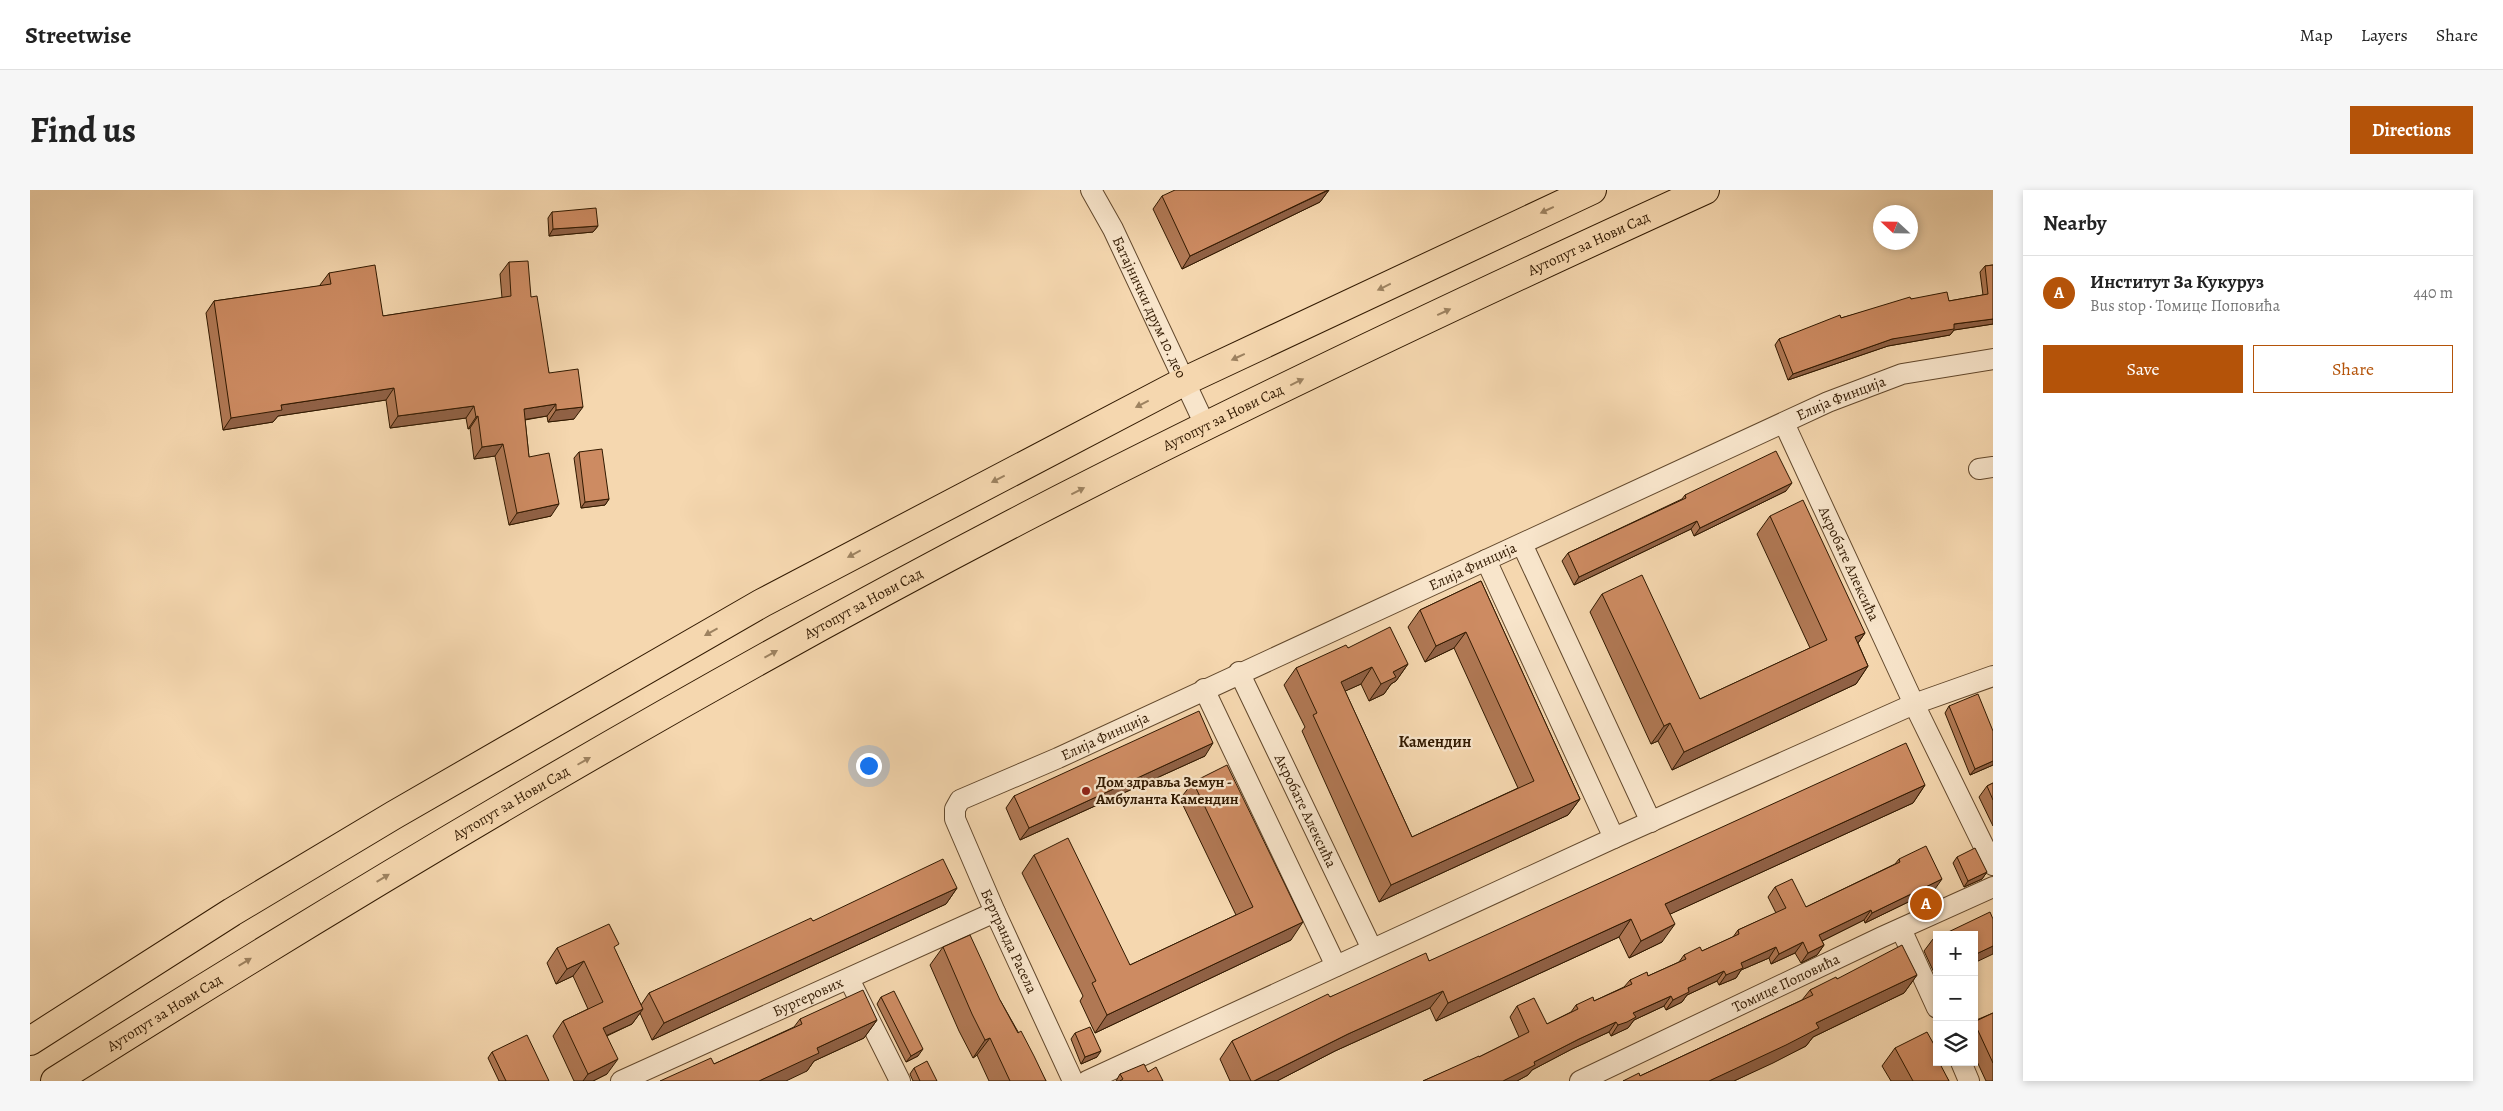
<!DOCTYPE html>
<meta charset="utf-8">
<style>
:root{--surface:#fff;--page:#f6f6f6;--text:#222;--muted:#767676;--line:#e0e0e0;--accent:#b45309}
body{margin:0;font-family:Alegreya,serif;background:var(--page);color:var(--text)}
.controls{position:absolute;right:15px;bottom:15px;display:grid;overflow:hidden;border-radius:0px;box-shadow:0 2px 8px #0003}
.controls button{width:45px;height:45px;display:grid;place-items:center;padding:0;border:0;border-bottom:1px solid var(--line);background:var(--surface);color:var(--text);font:25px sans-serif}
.compass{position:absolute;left:1843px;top:15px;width:45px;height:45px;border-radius:50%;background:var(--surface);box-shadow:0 2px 8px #0003;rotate:292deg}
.you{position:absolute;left:838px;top:575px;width:18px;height:18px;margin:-12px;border:4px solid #fff;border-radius:50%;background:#1a73e8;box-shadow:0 0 0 8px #1a73e833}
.badge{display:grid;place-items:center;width:32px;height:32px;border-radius:50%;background:var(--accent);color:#fff;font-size:16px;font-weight:700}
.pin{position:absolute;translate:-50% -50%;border:2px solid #fff;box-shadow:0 1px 5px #0006}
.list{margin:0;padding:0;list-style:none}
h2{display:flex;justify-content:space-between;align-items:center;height:65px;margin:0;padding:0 20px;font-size:21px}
h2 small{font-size:16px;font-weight:400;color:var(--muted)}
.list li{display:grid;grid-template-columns:32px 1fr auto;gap:15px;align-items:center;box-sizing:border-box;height:75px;padding:0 20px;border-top:1px solid var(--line)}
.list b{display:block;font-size:19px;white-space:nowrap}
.list p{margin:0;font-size:16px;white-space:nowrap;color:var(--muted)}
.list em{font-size:16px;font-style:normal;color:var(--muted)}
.actions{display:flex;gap:10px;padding:15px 20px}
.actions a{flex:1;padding:11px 0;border:1px solid var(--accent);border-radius:0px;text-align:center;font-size:18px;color:var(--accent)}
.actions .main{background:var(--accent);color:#fff}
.icon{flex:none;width:28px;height:28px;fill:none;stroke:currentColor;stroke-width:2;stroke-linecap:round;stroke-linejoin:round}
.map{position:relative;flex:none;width:1963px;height:891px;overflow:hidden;border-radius:0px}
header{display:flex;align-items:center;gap:30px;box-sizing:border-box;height:70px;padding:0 25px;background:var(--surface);border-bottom:1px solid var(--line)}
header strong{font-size:24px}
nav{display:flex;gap:28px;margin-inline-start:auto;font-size:18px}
.intro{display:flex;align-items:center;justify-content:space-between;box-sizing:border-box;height:120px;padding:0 30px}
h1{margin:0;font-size:35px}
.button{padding:12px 22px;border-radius:0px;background:var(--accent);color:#fff;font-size:18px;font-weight:700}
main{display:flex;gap:30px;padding:0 30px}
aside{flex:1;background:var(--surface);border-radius:0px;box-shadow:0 2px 8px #0003}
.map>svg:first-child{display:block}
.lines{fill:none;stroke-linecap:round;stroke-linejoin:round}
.street-casing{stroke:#62482c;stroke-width:22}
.primary-casing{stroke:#311900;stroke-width:30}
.street{stroke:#f8e5cb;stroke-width:20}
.primary{stroke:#f5d7af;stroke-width:28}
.wall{fill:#b07854;stroke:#311900}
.shaded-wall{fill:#906145;stroke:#311900}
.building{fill:#cd8b62;stroke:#311900}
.oneway{fill:#9d8260}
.poi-dot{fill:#8f2418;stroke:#f8e5cb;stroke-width:2}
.labels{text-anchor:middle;stroke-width:4.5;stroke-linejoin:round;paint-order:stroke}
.street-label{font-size:15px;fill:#311900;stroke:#f8e5cb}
.poi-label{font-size:15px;font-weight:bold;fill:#311900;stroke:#f8e5cb;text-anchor:start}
.neighbourhood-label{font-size:16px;font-weight:bold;fill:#311900;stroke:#f8e5cb}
</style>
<header>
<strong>Streetwise</strong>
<nav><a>Map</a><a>Layers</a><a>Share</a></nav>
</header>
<div class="intro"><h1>Find us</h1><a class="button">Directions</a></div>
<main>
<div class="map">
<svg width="1963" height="891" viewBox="0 0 1963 891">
<rect width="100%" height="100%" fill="#f5d7af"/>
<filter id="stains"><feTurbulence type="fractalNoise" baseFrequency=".004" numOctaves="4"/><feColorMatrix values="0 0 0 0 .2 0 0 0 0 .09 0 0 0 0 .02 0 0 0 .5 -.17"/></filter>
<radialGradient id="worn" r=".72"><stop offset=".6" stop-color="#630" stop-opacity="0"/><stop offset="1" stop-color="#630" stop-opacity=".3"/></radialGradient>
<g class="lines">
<defs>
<g id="street">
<path id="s1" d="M1061,0L1083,39L1176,237"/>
<path id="s2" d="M1754,233L1884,514L1963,675"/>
<polyline points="1949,279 1963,277"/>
<polyline points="1492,354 1621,632"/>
<polyline points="1456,370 1584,648"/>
<path id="s3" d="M1209,482L1342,759"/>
<polyline points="1174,499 1306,776"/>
<polyline points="1871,739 1907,818"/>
<polyline points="819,789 870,891"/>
<polyline points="1931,872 1939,891"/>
<path id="s4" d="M591,891L965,722"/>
<path id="s5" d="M1043,891L965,722L925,629V619L930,610L1028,568L1798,212L1872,184L1963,169"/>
<polyline points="1057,891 1584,648 1884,514 1963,486"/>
<path id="s6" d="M1550,891L1852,747L1963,697"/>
</g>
<g id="primary">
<polyline points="0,851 202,722 364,625 732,413 1155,191 1562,0"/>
<path id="s7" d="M25,891C344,690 668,497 1003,323C1224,209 1449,103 1675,0"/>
</g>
</defs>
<use href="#street" class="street-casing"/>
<use href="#primary" class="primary-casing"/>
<use href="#street" class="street"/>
<use href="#primary" class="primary"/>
</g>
<g class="wall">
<polygon points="1299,0 1290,12 1152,79 1123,19 1132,6"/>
<polygon points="522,22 568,36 563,42 519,46 518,28"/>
<polygon points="479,72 501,107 519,183 544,229 518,232 517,226 495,230 499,267 521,326 479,335 465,266 444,269 440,238 438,239 436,228 360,238 356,210 248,226 243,232 193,240 176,123 184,111 290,96 290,95 299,83 353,126 472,108 470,84"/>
<polygon points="1963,75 1963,134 1924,140 1920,145 1858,156 1758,190 1745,155 1749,149 1811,128 1881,109 1919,111 1953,105 1950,82 1955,76"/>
<polygon points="549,262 579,309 575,315 551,318 544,268"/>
<polygon points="1756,301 1664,346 1661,339 1544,395 1532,371 1538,363 1652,309 1655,305"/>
<polygon points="1740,326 1835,443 1828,453 1838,476 1826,494 1642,580 1628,551 1621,554 1560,422 1572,404 1670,509 1780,458 1727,344"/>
<polygon points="1451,391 1550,609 1538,625 1349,712 1272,541 1275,537 1254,495 1266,478 1318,458 1378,474 1366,491 1361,494 1354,504 1339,511 1331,494 1315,501 1382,647 1488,598 1424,458 1395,472 1378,437 1390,420"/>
<polygon points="1919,516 1963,541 1963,575 1940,585 1915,523"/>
<polygon points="1175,566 990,650 976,618 984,606"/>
<polygon points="1163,592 1261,750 1065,843 1050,811 1053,806 992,683 1004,665 1100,775 1206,725 1150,609"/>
<polygon points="1963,593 1963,636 1949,607 1957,596"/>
<polygon points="1895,595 1883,613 1640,724 1632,752 1599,768 1589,747 1406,831 1400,818 1305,861 1247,891 1200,891 1190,869 1202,851 1300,807 1399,771"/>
<polygon points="1927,667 1957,682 1952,689 1934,697 1923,673"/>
<polygon points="1869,669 1905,699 1835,733 1834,730 1792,751 1794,755 1787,765 1771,773 1765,763 1741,774 1739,768 1711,780 1706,788 1689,795 1687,791 1657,805 1652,812 1636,820 1634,816 1604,830 1598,838 1589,842 1581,846 1579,842 1542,859 1502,880 1498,885 1487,891 1393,891 1449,867 1489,847 1480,827 1487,816 1517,834 1541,822 1546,815 1564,811 1594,797 1600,790 1618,786 1649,772 1654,765 1672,761 1703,747 1708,740 1746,723 1738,707 1745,697 1776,717 1865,674"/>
<polygon points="927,698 916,714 622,850 610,823 602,834 577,846 577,884 563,891 544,891 523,846 533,831 558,819 543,786 526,794 517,773 527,758 585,760 611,815 619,803 783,731"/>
<polygon points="1907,747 1907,789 1894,761 1903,749"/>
<polygon points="913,757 970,810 1016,891 959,891 947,865 943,868 929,841 900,775"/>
<polygon points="1887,785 1874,803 1783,847 1776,856 1704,891 1593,891 1610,886 1772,810 1780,800 1807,789"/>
<polygon points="851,807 888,866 876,872 847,814"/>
<polygon points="1963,823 1963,891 1956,891 1944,865 1944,831"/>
<polygon points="770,829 847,830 834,848 784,871 777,881 684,874 764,837"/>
<polygon points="1045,843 1067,867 1051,874 1041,849"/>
<polygon points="1865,858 1907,872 1919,891 1861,891 1852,876"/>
<polygon points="462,862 519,891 469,891 458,868"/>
<polygon points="884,878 907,891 883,891 880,884"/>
<polygon points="1118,882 1133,891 1086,891 1090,884"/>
</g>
<g class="shaded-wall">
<polygon points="1299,0 1290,12 1152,79 1160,66"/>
<polygon points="568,36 563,42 519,46 523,39"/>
<polygon points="1963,129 1963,134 1924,140 1920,145 1858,156 1758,190 1763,184 1862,149 1924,134"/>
<polygon points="364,198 356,210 248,226 243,232 193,240 201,228 251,215"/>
<polygon points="526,214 517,226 485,231 494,219"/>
<polygon points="444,216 436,228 360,238 368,226"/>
<polygon points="553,217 544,229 518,232 526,220"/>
<polygon points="448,226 440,238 438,239 446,227"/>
<polygon points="473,254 465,266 444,269 452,257"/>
<polygon points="1762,293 1756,301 1664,346 1670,338"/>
<polygon points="579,309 575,315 551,318 555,312"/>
<polygon points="529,314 521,326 479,335 487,323"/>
<polygon points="1667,331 1661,339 1544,395 1549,387"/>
<polygon points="1436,442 1424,458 1395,472 1406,456"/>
<polygon points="1835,443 1823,460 1825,447"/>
<polygon points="1378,474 1366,491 1361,494 1354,504 1339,511 1351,494 1363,482"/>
<polygon points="1838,476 1826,494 1642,580 1654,562"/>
<polygon points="1342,477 1331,494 1300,508 1311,492"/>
<polygon points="1640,533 1628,551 1621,554 1634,536"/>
<polygon points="1183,553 1175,566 990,650 999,638"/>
<polygon points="1963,571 1963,575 1940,585 1945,579"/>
<polygon points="1895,595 1883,613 1623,732 1635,714"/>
<polygon points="1550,609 1538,625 1349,712 1361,695"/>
<polygon points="1957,682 1952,689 1934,697 1938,691"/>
<polygon points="1912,689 1905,699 1835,733 1842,723"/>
<polygon points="927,698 916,714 622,850 634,833"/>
<polygon points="1841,720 1834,730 1782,756 1789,745"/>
<polygon points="1601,729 1589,747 1406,831 1418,813"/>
<polygon points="1273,732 1261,750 1065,843 1077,825"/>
<polygon points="1645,734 1632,752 1599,768 1611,751"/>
<polygon points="1773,752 1765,763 1741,774 1749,764"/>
<polygon points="1794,755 1787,765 1771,773 1778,763"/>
<polygon points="1963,756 1963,764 1944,773 1944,765"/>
<polygon points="1746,757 1739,768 1711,780 1706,788 1689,795 1696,785 1711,773"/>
<polygon points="554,771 543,786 526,794 537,779"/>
<polygon points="1694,781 1687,791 1657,805 1652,812 1636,820 1643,810 1658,798"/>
<polygon points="1887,785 1874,803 1783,847 1776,856 1743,873 1704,891 1679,891 1786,833"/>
<polygon points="1413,801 1400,818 1305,861 1247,891 1224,891 1318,844"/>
<polygon points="1641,806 1634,816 1604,830 1598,838 1581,846 1588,835 1603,823"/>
<polygon points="613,819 602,834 562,852 573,838"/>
<polygon points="847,830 834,848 784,871 777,881 756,891 729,891 787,858"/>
<polygon points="1586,832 1579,842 1542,859 1502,880 1498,885 1487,891 1473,891 1504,872 1549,849"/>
<polygon points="960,848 947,865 943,868 955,850"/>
<polygon points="893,859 888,866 876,872 881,866"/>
<polygon points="1071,861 1067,867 1051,874 1055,867"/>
<polygon points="588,869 577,884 563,891 553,891 558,884"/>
</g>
<g class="building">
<polygon points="1145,0 1298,0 1160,66 1132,6"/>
<polygon points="566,18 568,36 523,39 522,22"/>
<polygon points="498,71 501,107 507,106 519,183 548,179 553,217 526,220 526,214 494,219 499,267 519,263 529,314 487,323 473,254 452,257 448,226 446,227 444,216 368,226 364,198 251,215 252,220 201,228 184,111 301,94 299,83 345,75 353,126 481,106 479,72"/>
<polygon points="1963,75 1963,129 1924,134 1924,139 1862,149 1763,184 1749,149 1810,125 1811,128 1880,107 1881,109 1917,102 1919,111 1958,104 1955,76"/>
<polygon points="572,259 579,309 555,312 549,262"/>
<polygon points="1746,261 1762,293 1670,338 1667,331 1549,387 1538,363 1656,308 1655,305"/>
<polygon points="1773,310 1835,443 1825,447 1838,476 1654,562 1640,533 1634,536 1572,404 1612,385 1670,509 1797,450 1740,326"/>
<polygon points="1451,391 1550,609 1361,695 1283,525 1287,523 1266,478 1316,455 1318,458 1360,437 1378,474 1363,482 1366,487 1351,494 1342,477 1311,492 1382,647 1504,591 1436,442 1406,456 1390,420"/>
<polygon points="1948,504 1963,541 1963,571 1945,579 1919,516"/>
<polygon points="1169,521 1183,553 999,638 984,606"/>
<polygon points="1876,553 1895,595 1635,714 1645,734 1611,751 1601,729 1418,813 1413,801 1318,844 1224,891 1221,891 1202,851 1298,804 1300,807 1396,763 1399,771"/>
<polygon points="1197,575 1273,732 1077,825 1062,793 1066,791 1004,665 1038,648 1100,775 1223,717 1163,592"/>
<polygon points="1963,593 1963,610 1957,596"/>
<polygon points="1896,656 1912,689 1842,723 1841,720 1789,745 1794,755 1778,763 1773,752 1749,764 1746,757 1711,773 1713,778 1696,785 1694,781 1658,798 1659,802 1643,810 1641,806 1603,823 1606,827 1597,832 1588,835 1586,832 1549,849 1504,872 1505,875 1473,891 1393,891 1449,866 1449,867 1499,842 1487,816 1504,808 1517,834 1548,819 1546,815 1563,807 1564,811 1602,794 1600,790 1617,782 1618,786 1656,769 1654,765 1670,757 1672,761 1709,744 1708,740 1756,718 1745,697 1762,689 1776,717 1870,672 1869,669"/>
<polygon points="1945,658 1957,682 1938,691 1927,667"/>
<polygon points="913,669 927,698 634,833 619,803 781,728 783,731"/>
<polygon points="1960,722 1963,729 1963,756 1944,765 1944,745 1912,745"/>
<polygon points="579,734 589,754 584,757 613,819 573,838 588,869 558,884 533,831 573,812 554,771 537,779 527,758"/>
<polygon points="940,745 970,810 988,843 991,841 1004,866 1016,891 980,891 960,848 955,850 942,824 913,757"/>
<polygon points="1907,747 1907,758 1903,749"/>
<polygon points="1872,755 1887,785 1786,833 1789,838 1756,855 1679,891 1593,891 1609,883 1610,886 1783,805 1780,800 1806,787 1807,789"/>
<polygon points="833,800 847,830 787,858 789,863 729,891 630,891 681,868 684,874 772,834 770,829"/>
<polygon points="864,801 893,859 881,866 851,807"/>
<polygon points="1963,823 1963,873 1944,832"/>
<polygon points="1060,837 1071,861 1055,867 1045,843"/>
<polygon points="1897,842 1907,860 1907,872 1909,872 1919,891 1883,891 1865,858"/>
<polygon points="497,845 519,891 476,891 462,862"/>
<polygon points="897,871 907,891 890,891 884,878"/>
<polygon points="1114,874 1118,882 1126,877 1133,891 1090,891 1093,889 1090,884"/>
</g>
<defs><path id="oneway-solid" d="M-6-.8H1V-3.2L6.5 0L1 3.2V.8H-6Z" transform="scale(1.25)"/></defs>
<g class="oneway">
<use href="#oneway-solid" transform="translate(1517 20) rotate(155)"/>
<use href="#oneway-solid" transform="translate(1354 97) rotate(154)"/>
<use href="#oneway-solid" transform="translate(1414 122) rotate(-25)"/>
<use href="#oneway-solid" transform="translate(1208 167) rotate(155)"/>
<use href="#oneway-solid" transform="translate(1267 192) rotate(-26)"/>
<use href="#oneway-solid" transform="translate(1112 214) rotate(153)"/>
<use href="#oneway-solid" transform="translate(968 289) rotate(153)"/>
<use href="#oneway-solid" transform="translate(1048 301) rotate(-27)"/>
<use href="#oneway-solid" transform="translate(824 364) rotate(152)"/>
<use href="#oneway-solid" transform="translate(681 442) rotate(151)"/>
<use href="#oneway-solid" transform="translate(741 464) rotate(-29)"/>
<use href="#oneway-solid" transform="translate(554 571) rotate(-30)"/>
<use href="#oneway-solid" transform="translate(353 688) rotate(-31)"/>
<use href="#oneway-solid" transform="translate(215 772) rotate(-31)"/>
</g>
<circle class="poi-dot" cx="1056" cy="601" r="5"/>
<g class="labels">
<g class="street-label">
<text dy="5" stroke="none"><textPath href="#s7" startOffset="1749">Аутопут за Нови Сад</textPath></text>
<text dy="5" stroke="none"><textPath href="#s1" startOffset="131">Батајнички друм 10. део</textPath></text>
<text dy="5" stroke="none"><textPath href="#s5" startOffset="1276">Елија Финција</textPath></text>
<text dy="5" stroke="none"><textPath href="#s7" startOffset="1344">Аутопут за Нови Сад</textPath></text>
<text dy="5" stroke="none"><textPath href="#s2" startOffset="155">Акробате Алексића</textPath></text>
<text dy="5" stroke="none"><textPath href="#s5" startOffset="871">Елија Финција</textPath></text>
<text dy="5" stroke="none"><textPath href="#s7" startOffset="939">Аутопут за Нови Сад</textPath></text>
<text dy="5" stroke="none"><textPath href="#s5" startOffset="466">Елија Финција</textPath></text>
<text dy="5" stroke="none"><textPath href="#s7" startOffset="534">Аутопут за Нови Сад</textPath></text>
<text dy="5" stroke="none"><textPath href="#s3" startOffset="154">Акробате Алексића</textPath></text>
<text transform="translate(979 751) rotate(65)" y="5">Бертранда Расела</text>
<text dy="5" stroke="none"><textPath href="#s6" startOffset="228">Томице Поповића</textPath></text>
<text dy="5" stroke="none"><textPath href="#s4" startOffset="205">Бургерових</textPath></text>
<text dy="5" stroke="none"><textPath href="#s7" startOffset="129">Аутопут за Нови Сад</textPath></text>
</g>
<g class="poi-label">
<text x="1066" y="597">Дом здравља Земун -<tspan x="1066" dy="17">Амбуланта Камендин</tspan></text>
</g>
<g class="neighbourhood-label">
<text x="1405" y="557">Камендин</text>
</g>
</g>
<rect width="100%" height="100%" filter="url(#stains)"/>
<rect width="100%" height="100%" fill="url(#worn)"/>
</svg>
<div class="controls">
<button>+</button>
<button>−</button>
<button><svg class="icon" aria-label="layers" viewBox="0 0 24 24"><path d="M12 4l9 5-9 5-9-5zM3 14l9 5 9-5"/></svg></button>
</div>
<svg class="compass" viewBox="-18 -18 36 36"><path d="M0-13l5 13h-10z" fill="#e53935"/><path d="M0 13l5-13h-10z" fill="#767676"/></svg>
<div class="you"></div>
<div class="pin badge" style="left:1896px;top:714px">A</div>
</div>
<aside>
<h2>Nearby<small></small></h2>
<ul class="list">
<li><span class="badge">A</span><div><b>Институт За Кукуруз</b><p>Bus stop · Томице Поповића</p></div><em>440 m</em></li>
</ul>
<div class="actions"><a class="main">Save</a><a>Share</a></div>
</aside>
</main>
